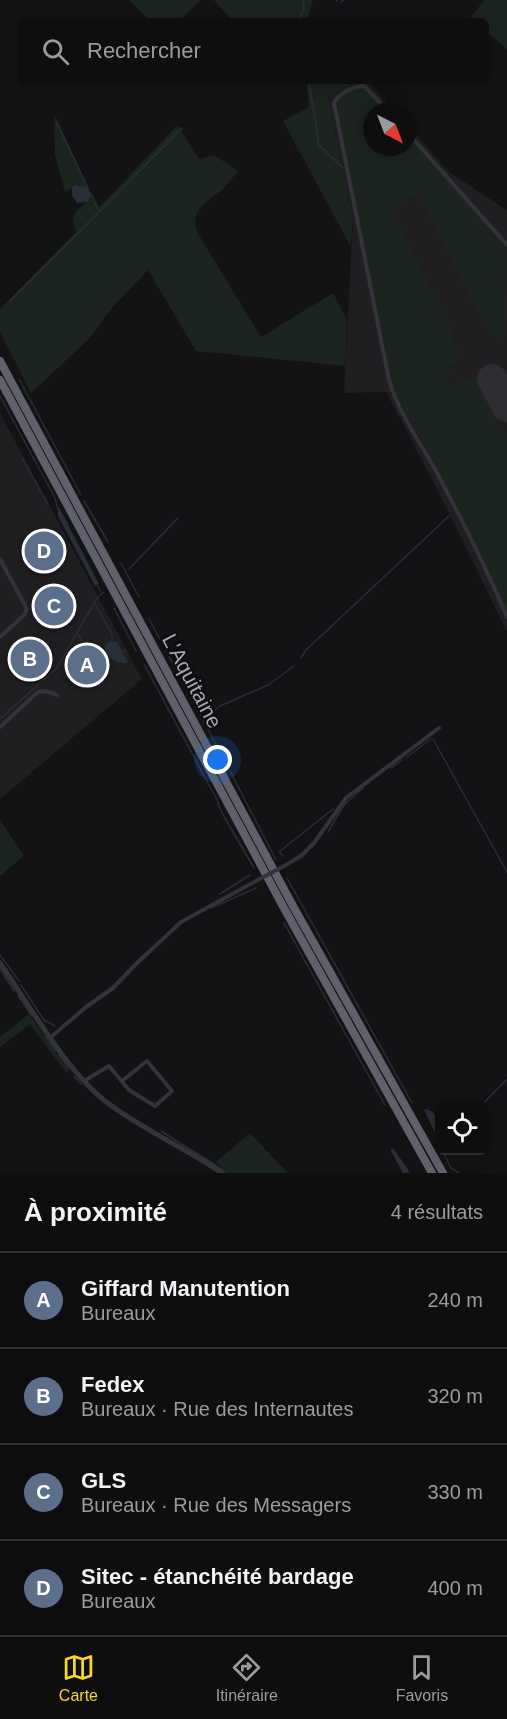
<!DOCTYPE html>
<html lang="fr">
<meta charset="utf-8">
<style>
:root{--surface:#0e0e0f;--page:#1c1c1d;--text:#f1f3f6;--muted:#9b9c9e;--line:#2e2e2f;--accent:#fbd724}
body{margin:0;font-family:Helvetica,sans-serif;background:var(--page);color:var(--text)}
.controls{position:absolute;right:18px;bottom:18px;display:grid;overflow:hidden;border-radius:9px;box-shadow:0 3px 15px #0003}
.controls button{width:54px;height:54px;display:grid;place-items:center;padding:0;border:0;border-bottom:2px solid var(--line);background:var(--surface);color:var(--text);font:30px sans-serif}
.compass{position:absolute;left:363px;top:102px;width:54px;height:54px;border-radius:50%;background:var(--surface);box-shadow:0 3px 15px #0003;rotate:138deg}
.you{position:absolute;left:218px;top:760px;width:21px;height:21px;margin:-15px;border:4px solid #fff;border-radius:50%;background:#1a73e8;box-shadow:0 0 0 9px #1a73e833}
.badge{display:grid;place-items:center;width:39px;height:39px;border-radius:50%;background:var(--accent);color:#fff;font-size:20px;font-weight:700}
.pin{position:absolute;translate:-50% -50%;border:3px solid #fff;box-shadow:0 2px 6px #0006}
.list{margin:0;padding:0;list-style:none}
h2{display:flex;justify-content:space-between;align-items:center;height:78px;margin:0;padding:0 24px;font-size:26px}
h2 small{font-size:20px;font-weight:400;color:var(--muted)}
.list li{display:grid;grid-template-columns:39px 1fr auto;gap:18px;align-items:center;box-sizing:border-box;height:96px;padding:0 24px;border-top:2px solid var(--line)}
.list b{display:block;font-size:22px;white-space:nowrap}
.list p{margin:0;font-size:20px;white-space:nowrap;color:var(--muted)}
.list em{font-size:20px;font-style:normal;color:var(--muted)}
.icon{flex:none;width:33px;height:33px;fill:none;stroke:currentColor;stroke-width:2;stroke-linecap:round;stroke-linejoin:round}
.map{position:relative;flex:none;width:507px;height:1173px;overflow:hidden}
.search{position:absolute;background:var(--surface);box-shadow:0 3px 15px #0003;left:18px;right:18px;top:18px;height:66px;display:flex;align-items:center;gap:15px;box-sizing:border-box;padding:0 21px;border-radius:9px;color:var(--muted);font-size:22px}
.sheet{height:462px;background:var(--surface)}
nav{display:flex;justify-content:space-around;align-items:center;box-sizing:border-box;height:84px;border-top:2px solid var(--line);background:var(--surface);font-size:16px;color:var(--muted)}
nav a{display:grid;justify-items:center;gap:3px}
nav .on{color:var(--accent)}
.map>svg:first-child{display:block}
.built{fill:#1f1e21}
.green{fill:#1c241f}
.water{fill:#282f39}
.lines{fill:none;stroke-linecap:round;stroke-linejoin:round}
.stream{stroke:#282f39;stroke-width:1.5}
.runway{stroke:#2e2e32;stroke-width:30}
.minor{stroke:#333339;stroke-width:4}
.tertiary{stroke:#333339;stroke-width:5}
.motorway{stroke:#5f606b;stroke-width:8}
.minor-bridge{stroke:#333339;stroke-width:4}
.labels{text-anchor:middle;stroke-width:5;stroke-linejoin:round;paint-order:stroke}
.street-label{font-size:21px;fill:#a3a6b6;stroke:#0e0e0f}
</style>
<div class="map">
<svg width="507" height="1173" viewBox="0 0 507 1173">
<rect width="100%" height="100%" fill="#131214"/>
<g class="built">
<polygon points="358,81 367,81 394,111 372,111 372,147 408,147 408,126 449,172 507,210 507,632 437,489 386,392 344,393 353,219 328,96"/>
<polygon points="0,413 142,679 0,799"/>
</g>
<g class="green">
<polygon points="129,0 201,0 179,21 150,21"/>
<polygon points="214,0 313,0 307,21 233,21"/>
<polygon points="484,0 507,0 507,49 486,31 486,21 469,20"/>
<polygon points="306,81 358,81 328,96 353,219 351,247 283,121 309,107"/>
<path d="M363,88L388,111H372V147H408V133L507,244L506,338L494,334L473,303L418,194L392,208L447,317L458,353L454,365L414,376L391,379L337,111C338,97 350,90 363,88Z"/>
<polygon points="54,114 88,188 87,189 78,185 65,192 55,155"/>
<path d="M178,125L199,159L214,155L238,171C232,178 226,188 218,193C204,204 190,212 197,232L261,337L333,293L347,320L345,366L196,351L148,270L111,309L88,340L31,393L0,332V309L76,232C67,211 82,210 92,195L99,207Z"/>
<polygon points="452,367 447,380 452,389 476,376 507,438 507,613 436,466 400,403 392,381"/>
<polygon points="0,820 24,856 0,876"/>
<polygon points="29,1014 69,1071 67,1074 30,1024 0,1047 0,1037"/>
<polygon points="250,1133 288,1173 229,1173 216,1162"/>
</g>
<g class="water">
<polygon points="75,185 88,188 92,195 87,202 77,203 72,195 72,187"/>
<polygon points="58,509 60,509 99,584 95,586 58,516"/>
<path d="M110,641L117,642L128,663C117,663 104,659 105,646Z"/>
<polygon points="427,1109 430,1110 439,1119 439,1129 435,1133 424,1110"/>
<polygon points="392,1147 408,1169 409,1173 403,1173 391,1151"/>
</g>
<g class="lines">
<g class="stream">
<polyline points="336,0 337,1"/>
<polyline points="341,2 344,0"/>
<polyline points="300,21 301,14 304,10 303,0"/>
<polyline points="309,81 319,145 343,168"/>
<polyline points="57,123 88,188"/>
<polyline points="92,195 99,212 182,128"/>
<polyline points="10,301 98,213"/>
<polyline points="19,379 81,495"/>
<polyline points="0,396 55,498 58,509"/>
<polyline points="22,458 48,504"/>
<polyline points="84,501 108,542"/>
<polyline points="121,563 139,597"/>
<polyline points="129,569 178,518"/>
<polyline points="97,585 101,592"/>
<polyline points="95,604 112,634 112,638"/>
<polyline points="114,608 136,651"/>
<polyline points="149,619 227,765"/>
<polyline points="78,634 82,641"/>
<polyline points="123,652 126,651"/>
<polyline points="301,658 306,650 449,516"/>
<polyline points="144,664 216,798 222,813 254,868"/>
<polyline points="210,714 220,706 268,685 294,666"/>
<polyline points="0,719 56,669 97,598 104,592"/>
<polyline points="433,739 507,872"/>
<polyline points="407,757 431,739"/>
<polyline points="391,768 402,760"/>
<polyline points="230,771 276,860"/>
<polyline points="328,832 344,805 363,788"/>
<polyline points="283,856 279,852 333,809"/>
<polyline points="287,878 412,1103"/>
<polyline points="220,894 250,875"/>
<polyline points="211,908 256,888"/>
<polyline points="284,923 385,1105"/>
<polyline points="0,955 19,981"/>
<polyline points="0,969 14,991"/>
<polyline points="21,985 44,1020 55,1026"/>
<polyline points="18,996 22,1001"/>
<polyline points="23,1003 32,1016"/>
<polyline points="46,1037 56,1051"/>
<polyline points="59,1055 69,1069"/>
<polyline points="74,1076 81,1084"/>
<polyline points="481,1106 507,1079"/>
<polyline points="161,1131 228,1173"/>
<polyline points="442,1150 451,1168 459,1173"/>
</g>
<polyline class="runway" points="492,379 507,407"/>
<g class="minor">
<path d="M388,111L364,86C353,87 339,93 334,103L389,380C399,413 419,441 436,471C461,518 486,567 507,617"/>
<polyline points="408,133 507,245"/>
<polyline points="0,559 27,609 24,615 0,637"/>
<polyline points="0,727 38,692 46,691 57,695"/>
<polyline points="284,866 301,856 314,843 346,798 439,728"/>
<polyline points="51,1037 86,1007 113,988 136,964 181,922 256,881"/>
<polyline points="84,1081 109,1066 129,1090 155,1106 172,1091 147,1061 122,1081"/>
</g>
<path class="tertiary" d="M0,963C30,1006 65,1069 105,1101C141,1129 184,1147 222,1173"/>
<g class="motorway">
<polyline points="0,361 293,906 443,1173"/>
<polyline points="0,380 285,910 432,1173"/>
</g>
<polyline class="minor-bridge" points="256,881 284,866"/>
</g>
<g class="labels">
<g class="street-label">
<text transform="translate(192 681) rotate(62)" y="7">L'Aquitaine</text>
</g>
</g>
</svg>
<div class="controls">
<button><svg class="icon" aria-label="locate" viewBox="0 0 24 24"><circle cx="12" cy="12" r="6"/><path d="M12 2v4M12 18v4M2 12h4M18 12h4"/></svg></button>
</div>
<svg class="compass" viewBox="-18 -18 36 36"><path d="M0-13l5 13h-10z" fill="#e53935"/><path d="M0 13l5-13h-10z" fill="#9b9c9e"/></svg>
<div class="you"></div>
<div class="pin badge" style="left:87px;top:665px;background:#5c6f8a">A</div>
<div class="pin badge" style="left:30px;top:659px;background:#5c6f8a">B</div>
<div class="pin badge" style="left:54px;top:606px;background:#5c6f8a">C</div>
<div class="pin badge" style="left:44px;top:551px;background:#5c6f8a">D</div>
<div class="search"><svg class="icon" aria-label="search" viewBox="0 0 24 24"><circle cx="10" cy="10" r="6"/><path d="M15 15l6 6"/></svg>Rechercher</div>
</div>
<section class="sheet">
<h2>À proximité<small>4 résultats</small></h2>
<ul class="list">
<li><span class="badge" style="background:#5c6f8a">A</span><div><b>Giffard Manutention</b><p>Bureaux</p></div><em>240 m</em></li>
<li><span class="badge" style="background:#5c6f8a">B</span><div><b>Fedex</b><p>Bureaux · Rue des Internautes</p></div><em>320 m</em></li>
<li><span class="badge" style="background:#5c6f8a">C</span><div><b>GLS</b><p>Bureaux · Rue des Messagers</p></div><em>330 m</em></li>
<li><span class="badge" style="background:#5c6f8a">D</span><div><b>Sitec - étanchéité bardage</b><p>Bureaux</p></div><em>400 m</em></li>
</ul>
</section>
<nav>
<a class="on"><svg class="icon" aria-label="map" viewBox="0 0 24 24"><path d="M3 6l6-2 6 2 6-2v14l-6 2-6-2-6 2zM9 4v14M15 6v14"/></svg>Carte</a>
<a><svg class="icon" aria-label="directions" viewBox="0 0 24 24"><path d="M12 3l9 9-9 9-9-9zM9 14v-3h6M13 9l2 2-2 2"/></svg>Itinéraire</a>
<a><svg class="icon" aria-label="saved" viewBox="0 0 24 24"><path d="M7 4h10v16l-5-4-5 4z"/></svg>Favoris</a>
</nav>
